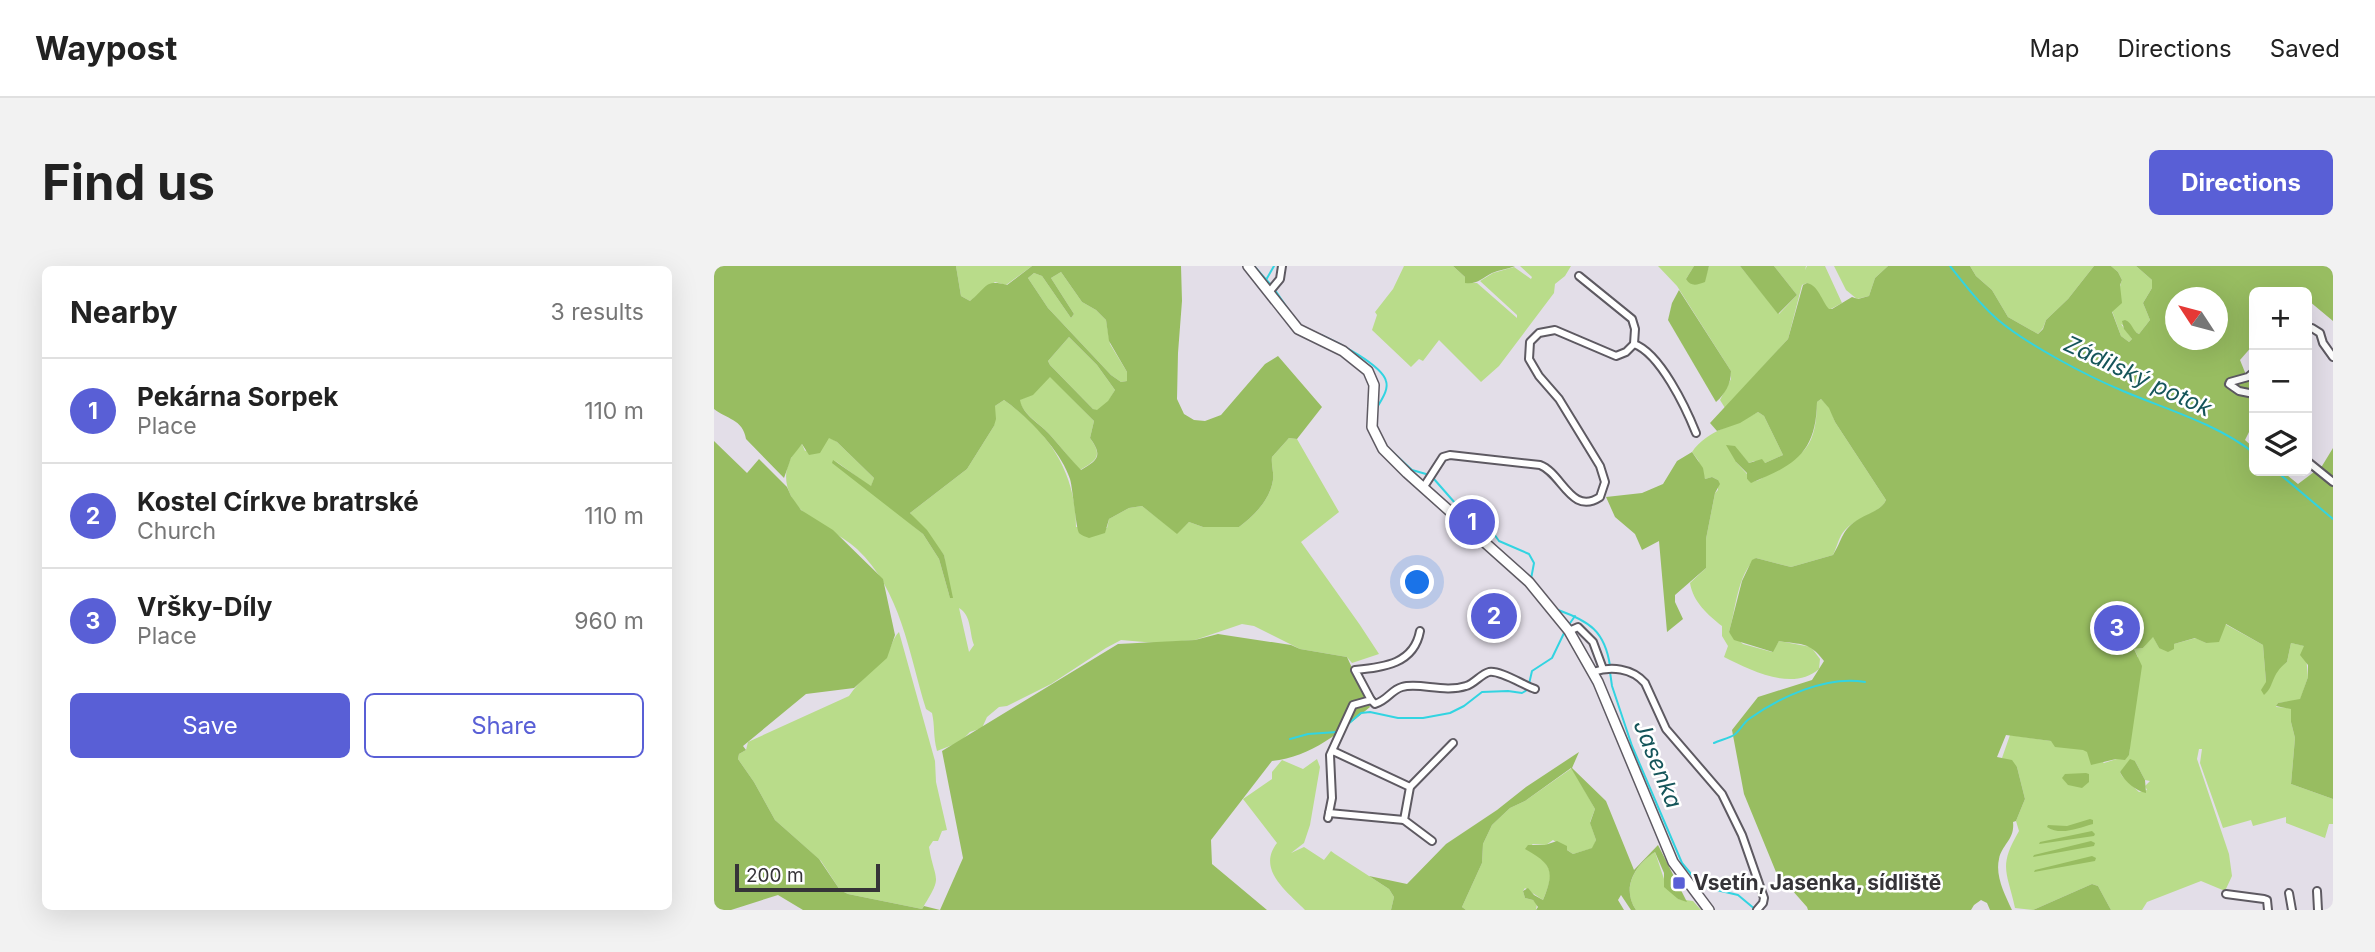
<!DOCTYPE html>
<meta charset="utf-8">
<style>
:root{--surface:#fff;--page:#f2f2f2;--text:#222;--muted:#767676;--line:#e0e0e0;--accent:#595fd6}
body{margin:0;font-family:Inter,sans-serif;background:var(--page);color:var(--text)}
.controls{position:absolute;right:21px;top:21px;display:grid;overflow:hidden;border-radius:10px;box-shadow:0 7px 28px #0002}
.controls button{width:63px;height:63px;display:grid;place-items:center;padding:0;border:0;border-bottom:2px solid var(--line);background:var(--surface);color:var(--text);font:35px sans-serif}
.compass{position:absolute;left:1451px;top:21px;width:63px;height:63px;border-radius:50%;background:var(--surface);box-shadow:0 7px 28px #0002;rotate:306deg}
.scale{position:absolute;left:21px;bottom:18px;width:145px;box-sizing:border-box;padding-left:7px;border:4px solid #363438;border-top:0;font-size:19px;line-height:24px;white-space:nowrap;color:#363438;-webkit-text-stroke:5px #fff;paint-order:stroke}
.you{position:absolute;left:704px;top:317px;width:24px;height:24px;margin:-18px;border:5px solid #fff;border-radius:50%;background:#1a73e8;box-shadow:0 0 0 10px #1a73e833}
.badge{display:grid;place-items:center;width:46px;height:46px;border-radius:50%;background:var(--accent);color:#fff;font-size:23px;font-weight:700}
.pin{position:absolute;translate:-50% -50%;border:4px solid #fff;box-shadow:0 2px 7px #0006}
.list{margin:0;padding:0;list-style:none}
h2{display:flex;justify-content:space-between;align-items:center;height:91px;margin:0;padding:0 28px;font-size:30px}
h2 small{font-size:23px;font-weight:400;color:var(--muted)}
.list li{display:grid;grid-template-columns:46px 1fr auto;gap:21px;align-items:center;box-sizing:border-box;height:105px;padding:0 28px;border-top:2px solid var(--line)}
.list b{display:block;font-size:26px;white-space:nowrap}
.list p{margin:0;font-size:23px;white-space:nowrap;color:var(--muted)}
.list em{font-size:23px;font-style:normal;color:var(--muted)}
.actions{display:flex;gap:14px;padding:21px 28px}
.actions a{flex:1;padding:16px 0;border:2px solid var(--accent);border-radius:10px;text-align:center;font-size:24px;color:var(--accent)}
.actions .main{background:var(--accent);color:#fff}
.icon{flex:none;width:38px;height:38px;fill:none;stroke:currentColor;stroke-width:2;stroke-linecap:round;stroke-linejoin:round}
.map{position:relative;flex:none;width:1619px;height:644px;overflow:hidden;border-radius:10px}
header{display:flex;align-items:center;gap:42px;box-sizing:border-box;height:98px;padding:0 35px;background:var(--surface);border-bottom:2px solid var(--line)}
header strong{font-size:33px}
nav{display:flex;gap:38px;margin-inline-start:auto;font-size:24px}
.intro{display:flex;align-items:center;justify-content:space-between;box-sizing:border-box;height:168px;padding:0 42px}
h1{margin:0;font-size:49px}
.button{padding:18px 32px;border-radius:10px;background:var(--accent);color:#fff;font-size:24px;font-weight:700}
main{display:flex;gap:42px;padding:0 42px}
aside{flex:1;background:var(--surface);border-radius:10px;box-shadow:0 7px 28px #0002}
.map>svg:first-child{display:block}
.green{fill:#b9dc8a;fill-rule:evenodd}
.forest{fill:#98bd61;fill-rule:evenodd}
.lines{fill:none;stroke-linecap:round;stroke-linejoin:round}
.stream{stroke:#32d4e1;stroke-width:2}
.street-casing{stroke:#5e5a62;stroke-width:10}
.secondary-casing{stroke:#5e5a62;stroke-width:12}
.street{stroke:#fff;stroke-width:6}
.secondary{stroke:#fff;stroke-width:9}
.poi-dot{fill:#595fd6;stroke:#fff;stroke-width:2.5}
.labels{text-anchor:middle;stroke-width:5;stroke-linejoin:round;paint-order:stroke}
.poi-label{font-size:21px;font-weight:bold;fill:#363438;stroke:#fff;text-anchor:start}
.water-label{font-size:23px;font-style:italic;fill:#15555a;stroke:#fff}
</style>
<header>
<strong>Waypost</strong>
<nav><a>Map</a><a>Directions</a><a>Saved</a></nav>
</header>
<div class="intro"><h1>Find us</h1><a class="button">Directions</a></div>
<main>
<aside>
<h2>Nearby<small>3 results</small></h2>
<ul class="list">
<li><span class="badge">1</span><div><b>Pekárna Sorpek</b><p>Place</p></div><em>110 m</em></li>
<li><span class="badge">2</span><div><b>Kostel Církve bratrské</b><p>Church</p></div><em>110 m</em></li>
<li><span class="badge">3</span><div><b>Vršky-Díly</b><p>Place</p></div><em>960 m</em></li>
</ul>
<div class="actions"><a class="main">Save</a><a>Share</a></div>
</aside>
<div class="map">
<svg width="1619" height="644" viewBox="0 0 1619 644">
<rect width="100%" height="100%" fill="#e3dee8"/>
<g class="green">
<polygon points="242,0 318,0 292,19 281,16 256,35 247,30"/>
<polygon points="690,0 739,0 751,11 751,17 763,17 803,52 803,49 766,15 779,7 800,1 817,13 818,11 806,0 857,0 851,10 841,18 840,27 785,100 767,116 725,74 709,95 705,93 697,101 658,64 663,49 661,46 679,23"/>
<polygon points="944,0 980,0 972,13 992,9 995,0 1026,0 1065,48 1083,29 1060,0 1092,0 1091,4 1093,0 1111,0 1128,37 1115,44 1093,17 1088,19 1074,73 1011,142 1006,134 1017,113 1017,105 963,20"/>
<polygon points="1120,0 1174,0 1161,12 1155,30 1143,33 1132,24"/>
<polygon points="1256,0 1380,0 1354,33 1332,54 1329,62 1324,68 1294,51 1278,24 1262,10"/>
<path d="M1397,0H1422L1438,14V22L1429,37L1436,54L1425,68L1407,58L1418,73L1415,76L1407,70L1398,45C1411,36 1402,27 1408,14L1404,6Z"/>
<polygon points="347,6 368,36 382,44 392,54 396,78 413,106 413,115 407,116 397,109 334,42 314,12 320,7 328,10 357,52 360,48 337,12"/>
<polygon points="355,71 383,99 401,124 394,136 383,145 379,143 336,99 334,95"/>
<path d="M336,110L380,155L376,172C389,190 383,194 366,204C356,193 347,181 337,170C327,158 310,150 305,134L319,128Z"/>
<path d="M1107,133L1116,142L1121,156L1172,234C1166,248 1142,251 1131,264C1125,270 1123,281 1119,289L1077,301L1042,292C1023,309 1022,343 1015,366L1029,378L1058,386L1065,375L1097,381L1106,393L1105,403C1079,426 1036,404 1010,391L1014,380L1008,370V360C994,349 979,336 976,317L992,302V273L1001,227L1004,224V214L998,211L991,213L984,194L978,186C993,164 1022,159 1044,146L1050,150L1069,189L1051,197L1040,195L1035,197L1026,187L1022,196L1033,208V213L1038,216L1045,214C1086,189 1102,189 1103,136Z"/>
<path d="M290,134C334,165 362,206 362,261L393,262L395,253L415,242L428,240L463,267L475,256L489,261H525C540,250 556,234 559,214C560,206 557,199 558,191L575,172L583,173L625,246L587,276L646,359L665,388L638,397L633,391L586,383L540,360L528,358L481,374L442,377L407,374L392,382L337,418L293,440L285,441L273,451L268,462L256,466L246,476L223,485C219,470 221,460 218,447L212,443C195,388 187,324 143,283C124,265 89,255 77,230C67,210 73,193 88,178L91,185L115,171L123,176L160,212L157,221L120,194L209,268L225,293L236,332L230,289L196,247L253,203L280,160L281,140ZM245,342C258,350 255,366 260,379L255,386Z"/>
<path d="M1511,358L1549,379L1552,416L1557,418L1562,404L1573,396L1577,377L1591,380L1594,411L1586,434L1564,437L1562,441L1577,442V456L1581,472L1577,518L1619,533V558H1615L1611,572L1572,557V551L1539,560L1537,554L1509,562L1486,497L1488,483H1485L1483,493L1515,588L1518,610L1511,625L1487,615L1433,636L1428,644H1397L1384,620L1378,618L1319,644L1301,642C1293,605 1284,601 1305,565L1302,555L1311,533L1303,501L1288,492L1296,469L1337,475L1373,483L1390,497L1415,489L1424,391L1420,383L1429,382L1439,370L1445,382L1482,372L1492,377L1508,365ZM1421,495L1431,514L1436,515L1431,520L1433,524L1425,526L1408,510L1406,506Z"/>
<path d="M185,366L221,495L222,516L233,564L228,565L224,575H219L215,581C221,617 230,608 208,643L134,628L126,624L107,595L61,554L40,516L24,493L25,488L32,484L34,476L135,430C146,413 163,403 174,386C178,379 179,372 185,366Z"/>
<path d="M603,493L606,501L596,559L590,577L577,587L590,581L610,594L617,585L621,588L675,623L680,631L677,644H591C574,626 542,604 563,577L529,533L558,513V506L568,494L589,503Z"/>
<path d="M858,502L881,543L876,556L882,574L879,582L859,588L839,574L832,579L818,578C833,605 844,598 829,634L811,622L809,625L811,632L819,634L823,638L822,644H752L748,641L768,597L769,578L778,559L796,542L811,535Z"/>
<path d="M941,586L950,613L964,633L979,635L987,644H922C907,622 921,599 941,586Z"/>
</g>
<g class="forest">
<path d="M0,0H242L247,30L256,35C273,22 270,13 293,19L318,0H467L468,35L464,87L463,133L470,148L480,154L491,155L507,149L551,98L564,90L608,141L583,173L575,172L558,191C557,199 560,206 559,214C556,234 540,250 525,261H489L475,256L463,268L428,240L415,242L395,253L391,267L375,272C372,271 367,269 365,267C362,263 359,223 356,213C347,185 314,151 290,134L281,140L282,153L280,160L253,203L196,247L213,264L230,289L239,332H236L225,293L209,268L118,197L119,194L157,220L160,212L123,176L115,172L106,187L95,189L88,178L77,192L70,212L32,173C29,153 12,153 0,143ZM347,6L368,36L382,44L392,54L395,75L413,106V115L407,116L397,109L334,42L314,12L320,7L328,10L357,52L360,48L337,12ZM355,71L383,99L401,124L394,135L383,144L379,143L336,99L334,95ZM336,111L380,155L376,172C389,190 384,194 367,204C356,193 347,181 337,170C327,158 309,150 306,134L319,129Z"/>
<path d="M739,0H801C794,3 785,4 778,7C768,12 763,19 751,17V11Z"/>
<path d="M980,0H995L991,16C983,19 977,21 972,13Z"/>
<polygon points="1026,0 1060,0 1083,29 1064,48"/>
<path d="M1174,0H1256L1262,10L1278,24L1294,51L1324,68L1329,63L1332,54L1354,33L1380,0H1397L1404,6L1408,14L1406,19L1408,37L1398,46L1407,70L1415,76L1418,73L1410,63L1408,55L1411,54C1419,57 1418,65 1425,68L1436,54L1429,37L1438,22V14L1422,0H1619V55L1595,35L1593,36V26H1540V78L1526,94L1539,126L1536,132L1540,133V156L1531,174L1540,182V205H1568L1584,218L1608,200L1619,182V533L1577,518L1581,472L1577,456V443L1562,440L1564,437L1586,433L1594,411V399L1586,389L1590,380L1577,377L1573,396C1556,409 1561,420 1550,429L1547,424L1552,416L1549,379L1512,358L1505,376L1492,377L1481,372L1460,378V383L1454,386L1445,382L1439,371L1429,382L1420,383L1428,400L1415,489L1411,494L1402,493L1377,499L1373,486L1369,484L1341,481L1337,475L1292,469L1283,491L1298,494L1303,501L1311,533L1302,555L1299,556C1301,574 1288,578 1285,593C1281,610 1291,629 1298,644H1276L1273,637L1267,634L1260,639L1257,644H1094L1093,641L1062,606L1030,528L1018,464L1044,431L1098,414L1110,395C1095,375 1087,379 1065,375L1059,386L1020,374L1015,366L1028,315L1038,294L1042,292L1077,301L1119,289C1129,273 1127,264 1145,253C1154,247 1167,245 1172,234L1121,156L1115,142L1107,133L1103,136C1102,186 1082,199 1037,217L1033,213V207L1022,196L1012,179L1021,180L1035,197L1048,193L1051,197L1069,189L1050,150L1044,146L1026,157L1003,165L996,157L1074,73L1089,19L1093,17C1105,20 1107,34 1115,43H1118L1138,31L1144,33L1155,30L1161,12ZM1462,32H1504V74H1462Z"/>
<path d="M965,24L1017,105C1017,118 1011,128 1002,136L954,54L958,37Z"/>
<path d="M0,175L33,207L45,193L73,221L77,230L87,244L119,264L169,313L181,369L173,392L140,422L92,428L29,480L32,484L25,488L24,493L40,516L61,554L105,593L126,624L134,628L208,643L210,640L226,644L249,592L228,485L404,378L481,374L504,368L577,379L586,383L633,391L656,441C627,465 598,491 558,495L497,574L498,598L553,644H89L64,629L17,644H0Z"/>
<polygon points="978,186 989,202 991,213 998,211 1004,214 1006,218 1001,227 992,273 992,302 961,329 961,336 969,353 953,366 945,275 928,284 921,268 901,251 892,231 928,227 949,218 963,195"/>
<path d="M865,486L858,502L892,535L920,604L944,579L973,636L964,633L950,621V607L941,586C921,599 907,622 922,644H917L907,629L904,634L910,644H822L824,641L819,634L811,632L809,625L814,622L820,629L829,634C841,605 838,598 811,583L814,579H831L843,575L853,580V584L859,588L878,582L882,574L876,557L881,543L857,502L811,535L796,542L778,559L769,578L768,597L748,641L752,644H677L680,631L675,623L655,610L693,618L732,578L783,544L812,521Z"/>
<path d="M1416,493L1421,495L1431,514L1432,527C1422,525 1411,516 1406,506Z"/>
<polygon points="1372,507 1375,508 1375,516 1368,522 1354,519 1348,512 1351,508"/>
<path d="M1376,553L1379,554V558C1364,562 1347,570 1333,561L1334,559L1353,560Z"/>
<polygon points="1378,565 1381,568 1380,570 1325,578 1326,576"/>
<polygon points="1377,575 1381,577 1380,580 1319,591 1320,589"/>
<polygon points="1378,590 1382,592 1381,595 1320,606 1321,604"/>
<polygon points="1378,618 1384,620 1397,644 1319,644"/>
</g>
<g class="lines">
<g class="stream">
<polyline points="540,0 558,20"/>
<path d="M1236,0C1251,19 1265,37 1283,53C1312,78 1373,110 1409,125C1454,144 1501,157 1540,187"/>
<polyline points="552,14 560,0"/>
<polyline points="561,24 576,46"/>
<path d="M607,69C623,76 668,99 672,115C675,124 667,134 663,142"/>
<polyline points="672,180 698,204 712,208 720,213 741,237 748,242 765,246 775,255 780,268 785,275 815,288 820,297 817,313"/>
<polyline points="1562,205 1619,253"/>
<path d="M844,344C875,355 891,365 896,400"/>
<polyline points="854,360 861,350"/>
<polyline points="896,406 898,420 918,480 968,597 982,614 994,622 1024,629 1042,644"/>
<polyline points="815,418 818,405 838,392 851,365"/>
<polyline points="633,459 647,447 656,446 684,452 709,452 736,447 750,440 768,426 794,425 808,427 813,424"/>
<polyline points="576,473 594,468 623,466"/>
<path d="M1000,477C1007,474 1015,472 1020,469C1026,465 1029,457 1035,453C1066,431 1113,409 1151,416"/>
</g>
<defs>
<g id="street">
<polyline points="556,25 566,13 568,0"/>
<polyline points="1593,63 1598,62 1606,67 1609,77 1619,91"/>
<path d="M920,78C946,87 972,142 982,167"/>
<polyline points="1540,106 1534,111 1516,116 1515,118 1525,125 1540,128"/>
<polyline points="1593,195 1619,216"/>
<path d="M709,222L729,191L736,189L826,199C848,207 857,250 886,231L891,216L886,200L845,133L825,110L815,93L816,76L825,67L841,64L902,90L912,86L920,78L921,63L918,53L865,10"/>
<polyline points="855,365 864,361 879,376 889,403"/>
<path d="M879,406C897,400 918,402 931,417L952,463L1008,528L1028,569L1050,632L1049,637L1043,644"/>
<path d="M657,434L661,438C674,434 677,424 688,421C705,416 730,427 752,420C760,418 767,408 775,406C786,404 809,419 821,423"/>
<polyline points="619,485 696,521"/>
<polyline points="615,547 690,554"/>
<path d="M614,552L618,532L616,489L639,439L657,434L641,404C670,401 700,398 706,365"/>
<polyline points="718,575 690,554 696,521 739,477"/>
<polyline points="1603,625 1604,644"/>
<polyline points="1575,627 1578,644"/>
<polyline points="1512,628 1550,633 1553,634 1554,644"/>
</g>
<polyline id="secondary" points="534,0 584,63 629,85 654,105 660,119 658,161 669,183 693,207 815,316 855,365 884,416 959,596 995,644"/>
</defs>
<use href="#street" class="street-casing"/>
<use href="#secondary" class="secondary-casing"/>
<use href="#street" class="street"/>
<use href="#secondary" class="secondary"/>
</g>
<rect class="poi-dot" x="958" y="610" width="14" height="14" rx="3.5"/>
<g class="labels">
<g class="poi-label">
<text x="979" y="624">Vsetín, Jasenka, sídliště</text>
</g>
<g class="water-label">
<text transform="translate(1424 110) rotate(25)" y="8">Zádilský potok</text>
<text transform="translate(944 498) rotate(68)" y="8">Jasenka</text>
</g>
</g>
</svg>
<div class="controls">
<button>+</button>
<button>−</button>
<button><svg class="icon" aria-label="layers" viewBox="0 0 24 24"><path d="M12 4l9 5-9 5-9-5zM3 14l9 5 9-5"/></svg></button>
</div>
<svg class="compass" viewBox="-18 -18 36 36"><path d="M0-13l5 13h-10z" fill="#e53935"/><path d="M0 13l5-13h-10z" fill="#767676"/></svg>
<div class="scale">200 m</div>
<div class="you"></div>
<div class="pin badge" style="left:758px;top:256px">1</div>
<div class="pin badge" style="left:780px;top:350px">2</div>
<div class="pin badge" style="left:1403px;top:362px">3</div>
</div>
</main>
